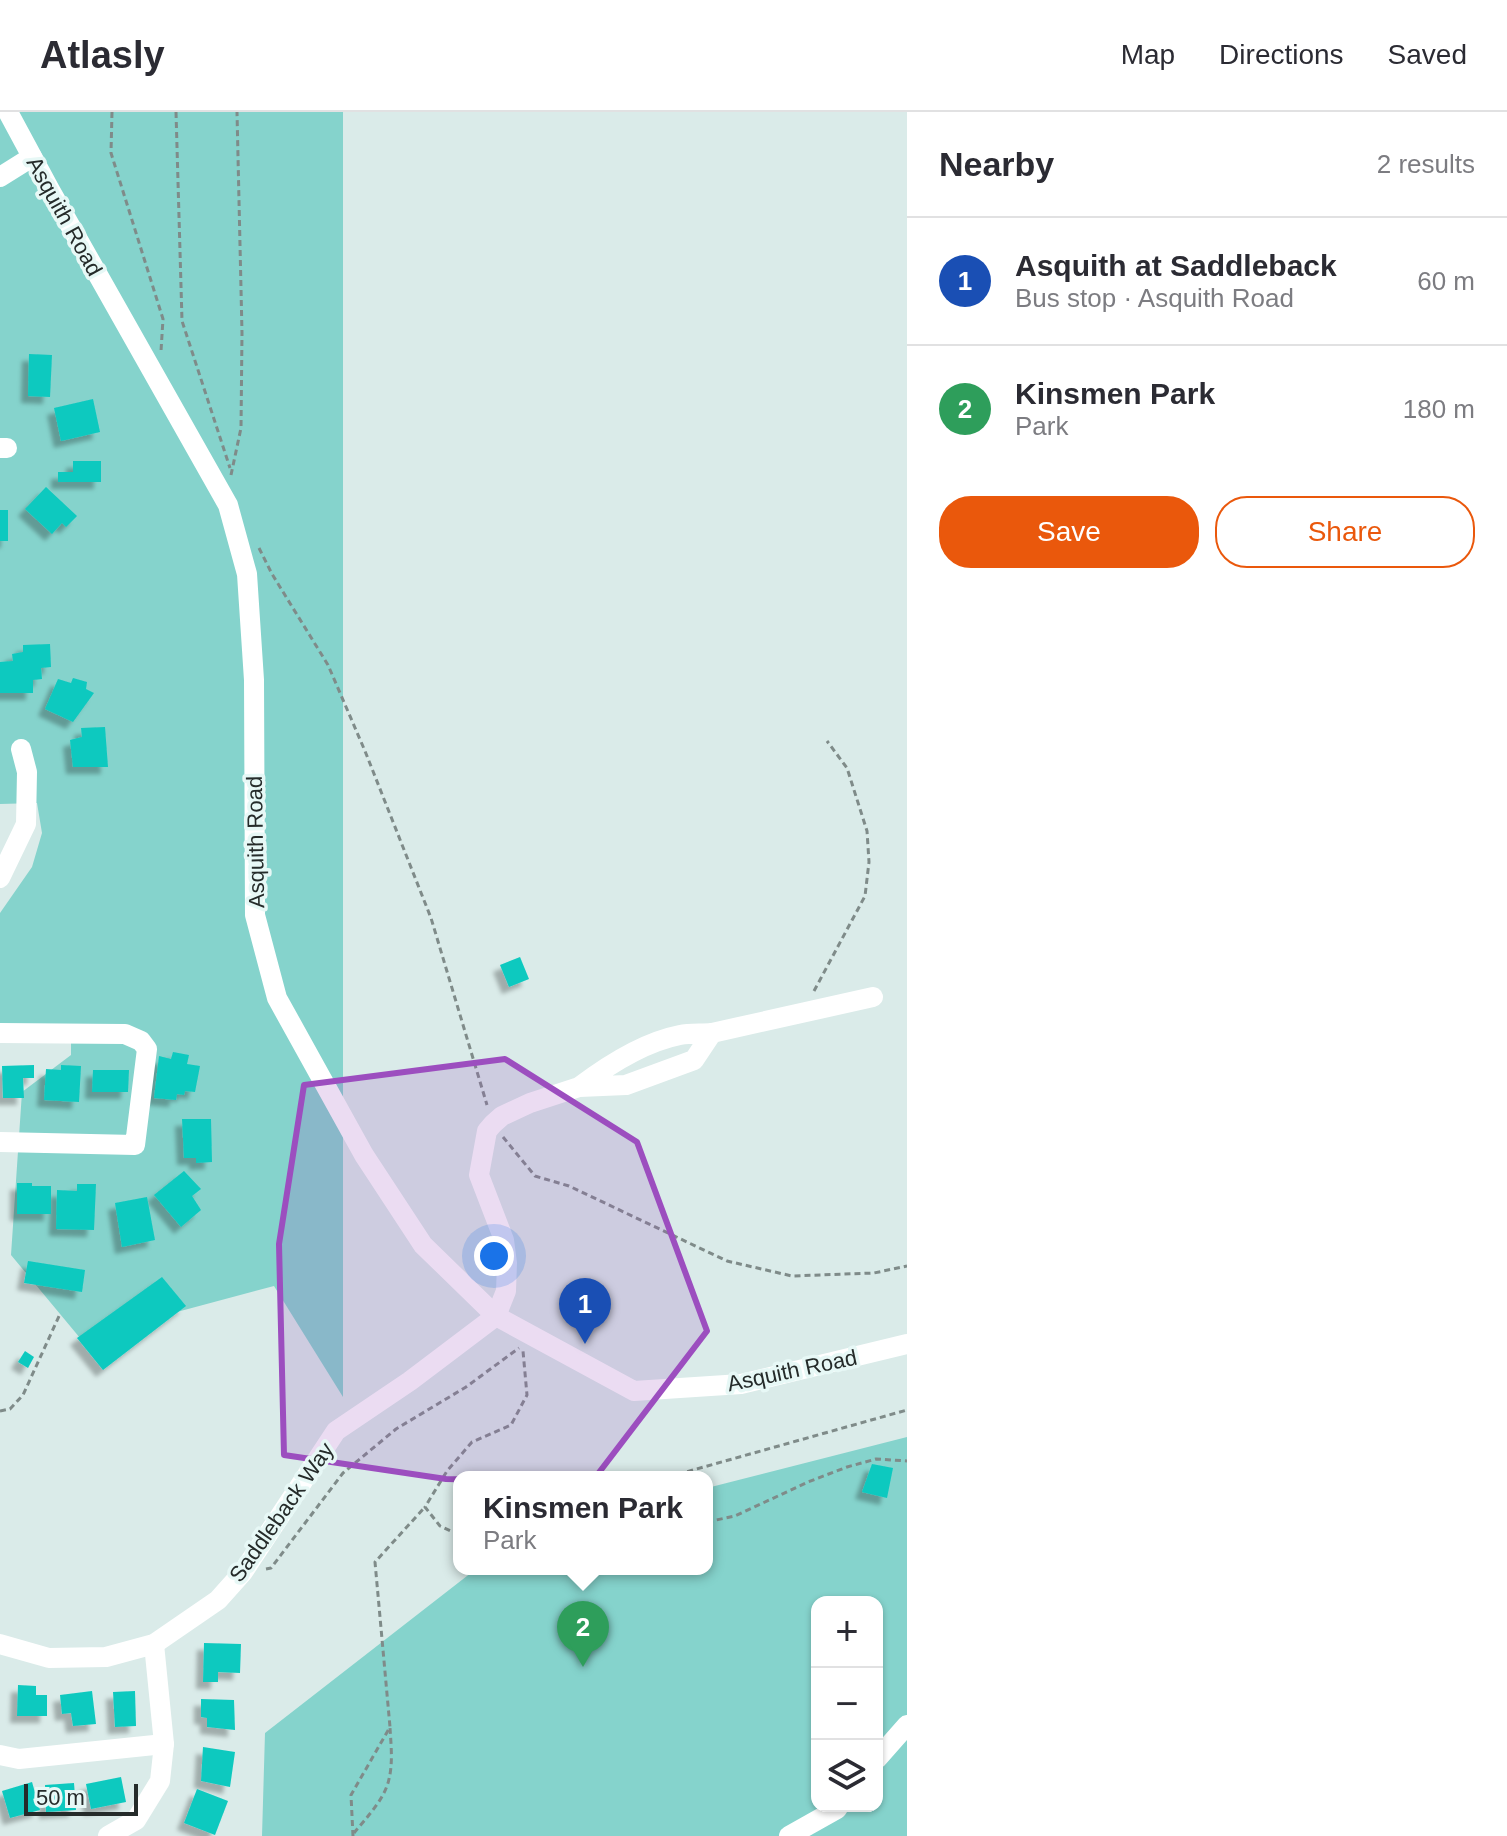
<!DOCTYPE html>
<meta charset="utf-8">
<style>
:root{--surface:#fff;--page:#f7f7f7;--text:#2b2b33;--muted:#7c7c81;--line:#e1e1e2;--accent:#ea580c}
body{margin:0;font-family:Arial,sans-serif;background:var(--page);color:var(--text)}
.controls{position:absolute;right:24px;bottom:24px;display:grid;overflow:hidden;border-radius:16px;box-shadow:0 2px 6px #0004}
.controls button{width:72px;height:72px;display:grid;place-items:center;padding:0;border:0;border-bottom:2px solid var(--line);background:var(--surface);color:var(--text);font:40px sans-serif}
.scale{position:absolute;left:24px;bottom:20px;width:114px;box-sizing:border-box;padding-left:8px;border:4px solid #252b2a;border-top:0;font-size:22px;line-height:28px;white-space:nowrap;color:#252b2a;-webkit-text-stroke:6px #e7f8f6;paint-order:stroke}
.you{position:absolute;left:494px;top:1144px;width:28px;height:28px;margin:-20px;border:6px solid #fff;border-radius:50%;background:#1a73e8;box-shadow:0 0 0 12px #1a73e833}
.badge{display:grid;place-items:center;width:52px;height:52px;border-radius:50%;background:var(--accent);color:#fff;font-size:26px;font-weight:700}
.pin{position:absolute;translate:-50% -66px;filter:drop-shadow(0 2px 4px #0008)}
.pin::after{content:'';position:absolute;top:42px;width:28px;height:24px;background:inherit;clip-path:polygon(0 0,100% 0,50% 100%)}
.popup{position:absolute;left:453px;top:1359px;width:260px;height:104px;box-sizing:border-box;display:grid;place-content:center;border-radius:16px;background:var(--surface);filter:drop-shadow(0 2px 6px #0005);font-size:26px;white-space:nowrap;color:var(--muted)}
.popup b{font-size:30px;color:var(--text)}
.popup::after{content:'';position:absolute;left:50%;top:100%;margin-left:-16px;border:16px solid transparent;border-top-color:var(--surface)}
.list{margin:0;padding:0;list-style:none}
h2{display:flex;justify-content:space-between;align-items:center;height:104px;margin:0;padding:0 32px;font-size:34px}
h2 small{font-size:26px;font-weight:400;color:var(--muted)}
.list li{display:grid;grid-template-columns:52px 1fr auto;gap:24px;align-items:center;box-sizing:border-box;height:128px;padding:0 32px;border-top:2px solid var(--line)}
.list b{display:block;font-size:30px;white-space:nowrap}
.list p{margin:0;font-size:26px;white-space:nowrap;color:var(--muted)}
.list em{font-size:26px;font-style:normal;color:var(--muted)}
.actions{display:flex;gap:16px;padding:24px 32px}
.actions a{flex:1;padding:18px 0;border:2px solid var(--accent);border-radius:32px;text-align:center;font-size:28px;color:var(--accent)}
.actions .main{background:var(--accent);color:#fff}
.icon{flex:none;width:44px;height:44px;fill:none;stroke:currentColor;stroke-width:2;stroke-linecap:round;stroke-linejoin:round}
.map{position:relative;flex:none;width:907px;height:1724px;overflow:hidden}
header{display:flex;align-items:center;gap:48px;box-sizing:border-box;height:112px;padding:0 40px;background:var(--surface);border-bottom:2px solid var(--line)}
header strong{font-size:38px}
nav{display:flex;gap:44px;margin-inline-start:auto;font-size:28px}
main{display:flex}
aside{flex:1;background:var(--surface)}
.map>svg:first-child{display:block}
.green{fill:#85d3cc;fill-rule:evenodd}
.building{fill:#0bc9bf;filter:url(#shadow)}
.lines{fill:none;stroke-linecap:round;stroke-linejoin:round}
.path{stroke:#7f8b89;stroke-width:3;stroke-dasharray:6 4;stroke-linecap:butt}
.minor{stroke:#fff;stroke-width:20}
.marked{fill:#9c4ebf;fill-opacity:0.2;stroke:#9c4ebf;stroke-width:6;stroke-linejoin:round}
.labels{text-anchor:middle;stroke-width:7;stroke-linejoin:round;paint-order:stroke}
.street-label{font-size:22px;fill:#252b2a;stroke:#e7f8f6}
</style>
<header>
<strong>Atlasly</strong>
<nav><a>Map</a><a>Directions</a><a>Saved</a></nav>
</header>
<main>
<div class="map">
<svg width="907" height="1724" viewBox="0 0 907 1724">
<defs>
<filter id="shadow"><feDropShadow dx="-7" dy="7" stdDeviation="2" flood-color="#0004"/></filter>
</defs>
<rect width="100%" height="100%" fill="#daebe9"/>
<g class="green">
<polygon points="0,0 343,0 343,1285 274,1174 80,1226 11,1143 22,980 71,943 71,931 0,913 0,801 32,755 42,721 37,691 0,692"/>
<path d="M907,1325V1724H262L265,1621L476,1457H707V1376ZM817,1490H877V1694H817Z"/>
</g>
<g class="building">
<polygon points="29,242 52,243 50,285 28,284"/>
<polygon points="93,287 100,320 61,329 54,296"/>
<polygon points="73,349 101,349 101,370 58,370 58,360 73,360"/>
<polygon points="46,375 77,404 66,415 62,411 52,422 25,397"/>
<rect x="0" y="398" width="8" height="31"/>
<polygon points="50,532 51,555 41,556 42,567 33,568 33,581 0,581 0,550 13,549 12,542 23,540 23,533"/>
<polygon points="73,566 87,570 86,577 94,581 73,610 45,597 58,567 71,571"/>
<polygon points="105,615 108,655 73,655 70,628 82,625 81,616"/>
<polygon points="520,845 529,867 509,875 500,853"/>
<polygon points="173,940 189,943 187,952 200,954 195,980 185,979 184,983 177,982 176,988 154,986 159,944 171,947"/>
<polygon points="34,953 34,966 23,966 24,986 3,986 2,954"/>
<polygon points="61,953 81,954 79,990 44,988 46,957 61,958"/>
<polygon points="93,958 129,958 128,980 92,980"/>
<polygon points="182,1007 211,1007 212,1050 196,1051 196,1046 184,1046"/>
<polygon points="184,1059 201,1077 192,1084 201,1098 181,1115 154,1083"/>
<polygon points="17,1071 32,1071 32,1074 51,1074 51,1102 17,1102"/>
<polygon points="77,1072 96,1072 94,1118 56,1117 57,1078 77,1079"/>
<polygon points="147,1085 155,1128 122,1135 115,1091"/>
<polygon points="28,1149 85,1158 82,1180 24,1171"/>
<polygon points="162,1165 186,1194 103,1258 77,1226"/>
<polygon points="25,1239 34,1245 28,1256 18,1250"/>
<polygon points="872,1352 893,1356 887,1386 862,1380"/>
<polygon points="204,1531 241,1532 240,1561 218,1560 218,1570 203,1570"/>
<polygon points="18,1573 36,1574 36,1583 47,1583 47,1604 17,1604"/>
<polygon points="92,1579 96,1612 73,1614 71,1601 62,1602 60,1583"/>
<polygon points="135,1579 136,1614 115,1615 113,1580"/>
<polygon points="201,1587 234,1588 235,1618 207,1615 207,1606 201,1605"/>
<polygon points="203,1635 235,1640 230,1675 201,1669"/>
<polygon points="121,1665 126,1690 91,1697 86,1672"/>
<polygon points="32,1670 40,1698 10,1706 2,1679"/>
<polygon points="74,1671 76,1698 46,1700 45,1673"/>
<polygon points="197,1677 228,1689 215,1723 184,1711"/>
</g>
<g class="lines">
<g class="path">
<polyline points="112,0 111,41 163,207 161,239"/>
<polyline points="176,0 182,209 230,356"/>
<polyline points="231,363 241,316 242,221 237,0"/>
<polyline points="259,436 272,462 328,553 365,639 431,806 487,993"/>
<polyline points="814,879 865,784 869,750 867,719 847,656 827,629"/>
<polyline points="503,1025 535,1064 569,1074 727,1149 792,1164 874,1161 907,1154"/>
<polyline points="0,1299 10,1297 23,1283 60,1202"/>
<polyline points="668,1365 907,1298"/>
<polyline points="707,1410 735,1404 808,1370 847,1355 876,1347 907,1349"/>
<polyline points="459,1423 440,1414 425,1395 447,1359 472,1330 511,1313 527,1283 523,1239"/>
<polyline points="266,1457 271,1456 343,1361 396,1317 466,1275 519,1236"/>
<path d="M354,1721C366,1706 385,1687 389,1667C393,1651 391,1632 390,1616"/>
<polyline points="353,1724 351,1683 390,1615 375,1450 425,1395"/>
</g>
<g class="minor">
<polyline points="8,0 50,78 228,393 247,462 254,568 255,803 277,886 364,1043 423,1133 496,1204 634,1279 741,1272 907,1232"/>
<polyline points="0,65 32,45"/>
<polyline points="0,336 7,336"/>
<polyline points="0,766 26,712 27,660 21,637"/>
<polyline points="0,921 125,922 141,929 147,937 135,1033 0,1030"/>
<polyline points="712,921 873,885"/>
<path d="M0,1532L49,1546L106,1545L154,1532L218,1488L243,1460L336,1319L410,1269L496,1204L506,1179L507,1151L504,1128L479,1063L487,1019L493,1012L502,1004L530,991L579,975L626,973L694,948L712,921C702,922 690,921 680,923C644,930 608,953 579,975"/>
<polyline points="0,1643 19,1647 164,1632"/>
<polyline points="877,1647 907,1613"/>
<polyline points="108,1724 136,1708 160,1669 164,1632 154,1532"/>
<polyline points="789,1724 837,1697 839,1694"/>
</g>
</g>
<path class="marked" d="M505,947L637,1030L707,1219L591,1371L446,1367L284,1343L279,1132L304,973Z"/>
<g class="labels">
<g class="street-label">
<text transform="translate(65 104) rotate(61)" y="8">Asquith Road</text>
<text transform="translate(255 730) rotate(-91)" y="8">Asquith Road</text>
<text transform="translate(792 1258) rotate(-12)" y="8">Asquith Road</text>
<text transform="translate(281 1400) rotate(-55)" y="8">Saddleback Way</text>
</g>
</g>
</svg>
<div class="controls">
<button>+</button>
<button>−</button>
<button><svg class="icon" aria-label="layers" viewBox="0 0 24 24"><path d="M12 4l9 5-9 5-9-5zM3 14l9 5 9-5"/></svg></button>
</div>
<div class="scale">50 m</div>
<div class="you"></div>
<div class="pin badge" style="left:585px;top:1232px;background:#1a4fb4">1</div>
<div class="pin badge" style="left:583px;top:1555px;background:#2e9e5b">2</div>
<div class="popup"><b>Kinsmen Park</b>Park</div>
</div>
<aside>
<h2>Nearby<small>2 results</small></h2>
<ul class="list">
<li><span class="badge" style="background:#1a4fb4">1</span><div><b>Asquith at Saddleback</b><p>Bus stop · Asquith Road</p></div><em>60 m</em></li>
<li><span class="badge" style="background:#2e9e5b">2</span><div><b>Kinsmen Park</b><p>Park</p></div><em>180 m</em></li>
</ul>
<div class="actions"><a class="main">Save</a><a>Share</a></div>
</aside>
</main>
